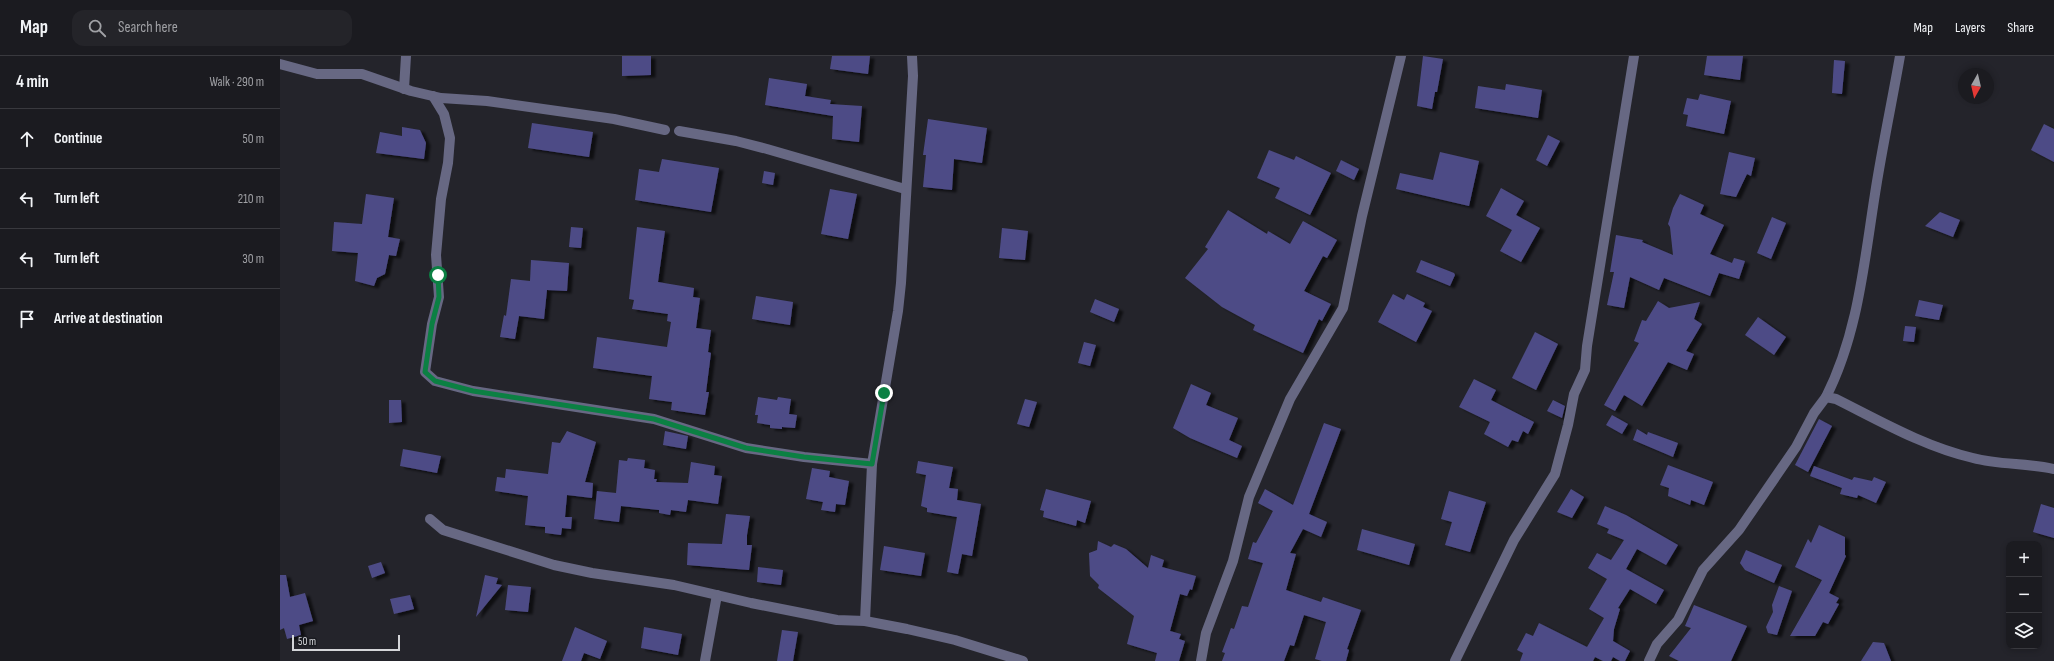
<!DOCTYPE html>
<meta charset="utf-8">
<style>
:root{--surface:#1b1b20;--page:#242429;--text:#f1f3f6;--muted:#a0a1a5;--line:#39393e}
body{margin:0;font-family:"Sofia Sans Condensed",sans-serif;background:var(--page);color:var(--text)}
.controls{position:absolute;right:12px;bottom:12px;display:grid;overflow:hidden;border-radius:8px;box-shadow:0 2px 6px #0003}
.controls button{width:36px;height:36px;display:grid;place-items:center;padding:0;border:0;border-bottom:1px solid var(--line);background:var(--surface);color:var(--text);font:20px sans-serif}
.compass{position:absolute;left:1678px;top:12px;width:36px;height:36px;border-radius:50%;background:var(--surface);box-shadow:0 2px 6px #0003;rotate:188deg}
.scale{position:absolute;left:12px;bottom:10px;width:108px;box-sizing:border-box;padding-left:4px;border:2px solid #d4d5d9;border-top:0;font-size:11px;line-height:14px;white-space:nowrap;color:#d4d5d9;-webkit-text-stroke:3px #1a1b21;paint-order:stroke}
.stop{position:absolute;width:12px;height:12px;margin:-9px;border:3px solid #0b8043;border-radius:50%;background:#fff}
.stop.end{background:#0b8043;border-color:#fff;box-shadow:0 1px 4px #0008}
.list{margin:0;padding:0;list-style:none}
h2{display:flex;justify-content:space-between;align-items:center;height:52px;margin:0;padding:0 16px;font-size:17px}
h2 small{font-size:13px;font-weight:400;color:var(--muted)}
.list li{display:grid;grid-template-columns:26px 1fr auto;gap:12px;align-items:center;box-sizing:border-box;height:60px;padding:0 16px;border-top:1px solid var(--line)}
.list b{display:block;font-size:15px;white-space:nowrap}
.list em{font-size:13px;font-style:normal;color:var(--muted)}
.icon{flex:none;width:22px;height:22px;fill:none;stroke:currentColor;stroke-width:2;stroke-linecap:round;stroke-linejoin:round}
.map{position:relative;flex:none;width:1774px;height:605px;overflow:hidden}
header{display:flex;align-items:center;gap:24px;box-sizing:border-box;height:56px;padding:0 20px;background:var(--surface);border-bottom:1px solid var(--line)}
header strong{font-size:19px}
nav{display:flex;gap:22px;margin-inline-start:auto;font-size:14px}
.search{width:280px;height:36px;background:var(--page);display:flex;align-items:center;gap:10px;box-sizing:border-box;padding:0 14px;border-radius:12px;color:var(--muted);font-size:15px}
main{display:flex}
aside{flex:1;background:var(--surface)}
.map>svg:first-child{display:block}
.building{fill:#4e4c86;filter:url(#shadow)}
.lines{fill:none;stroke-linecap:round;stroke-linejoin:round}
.minor{stroke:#676883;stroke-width:10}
.route{stroke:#0b8043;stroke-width:5}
</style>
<header>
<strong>Map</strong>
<div class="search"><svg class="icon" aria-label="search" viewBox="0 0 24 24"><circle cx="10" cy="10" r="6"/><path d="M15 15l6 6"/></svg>Search here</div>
<nav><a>Map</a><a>Layers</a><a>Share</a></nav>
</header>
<main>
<aside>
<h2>4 min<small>Walk · 290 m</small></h2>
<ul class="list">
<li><svg class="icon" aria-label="ahead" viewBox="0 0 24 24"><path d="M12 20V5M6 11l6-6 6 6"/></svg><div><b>Continue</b></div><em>50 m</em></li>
<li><svg class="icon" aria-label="left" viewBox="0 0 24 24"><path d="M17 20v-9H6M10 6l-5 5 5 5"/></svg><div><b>Turn left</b></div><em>210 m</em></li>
<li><svg class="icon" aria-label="left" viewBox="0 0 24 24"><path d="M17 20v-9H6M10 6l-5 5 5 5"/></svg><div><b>Turn left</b></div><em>30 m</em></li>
<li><svg class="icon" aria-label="arrive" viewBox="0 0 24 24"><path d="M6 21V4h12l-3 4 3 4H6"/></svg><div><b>Arrive at destination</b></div></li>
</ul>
</aside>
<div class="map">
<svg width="1774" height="605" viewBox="0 0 1774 605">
<defs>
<filter id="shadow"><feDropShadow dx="4.5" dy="2.5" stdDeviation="1" flood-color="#0009"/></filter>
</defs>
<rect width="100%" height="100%" fill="#24242b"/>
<g class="building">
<polygon points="342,0 371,0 371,19 342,20"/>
<polygon points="552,0 590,0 588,18 550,13"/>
<polygon points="1143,0 1163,3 1157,36 1155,36 1152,53 1137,50"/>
<polygon points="1427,0 1463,0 1460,24 1424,19"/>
<polygon points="1554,4 1565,5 1562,38 1552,37"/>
<polygon points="489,22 527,28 525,40 551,44 550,48 582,50 579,86 552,83 553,60 485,49"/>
<polygon points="1226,28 1262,34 1258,62 1195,52 1198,30 1225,34"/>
<polygon points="1420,38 1451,45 1444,78 1406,70 1408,59 1403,58 1407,42 1418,44"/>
<polygon points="648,63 707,72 702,107 674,103 672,134 643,131 646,99 643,99"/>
<polygon points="252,67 313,76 309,101 248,92"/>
<polygon points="1764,68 1774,73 1774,106 1751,94"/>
<polygon points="122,71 140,74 146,87 144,103 96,97 100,76 122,80"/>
<polygon points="1268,79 1280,85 1267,110 1256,104"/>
<polygon points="989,94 1014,104 1016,100 1051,117 1030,159 995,142 1000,132 977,122"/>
<polygon points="1160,96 1199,105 1189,150 1116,133 1120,117 1153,124"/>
<polygon points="1449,96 1475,102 1471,120 1467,118 1456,141 1440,138"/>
<polygon points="382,103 439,112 431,156 355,144 359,113 379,116"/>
<polygon points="1061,104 1079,113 1074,124 1056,115"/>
<polygon points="484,115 495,117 493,129 482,127"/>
<polygon points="1221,132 1244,145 1236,159 1260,172 1241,206 1220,195 1232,174 1206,160"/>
<polygon points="550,133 577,138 568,183 541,178"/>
<polygon points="86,138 114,142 108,181 120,183 116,200 109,199 105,218 97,222 94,230 75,225 78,197 52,195 54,166 82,168"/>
<polygon points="1400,138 1424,149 1420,158 1444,169 1430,198 1452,207 1454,202 1465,205 1459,223 1439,217 1430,240 1384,222 1379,234 1350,221 1344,252 1327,249 1334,216 1330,216 1336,179 1363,184 1362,186 1393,199 1390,171 1388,168 1393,152"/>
<polygon points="948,154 987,178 988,175 1010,188 1023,165 1057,184 1047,202 1043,200 1024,235 1051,248 1042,265 1039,263 1023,297 973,274 975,269 942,251 905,222 928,193 925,191"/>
<polygon points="1660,156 1680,164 1673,181 1645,170"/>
<polygon points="1492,161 1506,167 1491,203 1477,197"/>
<polygon points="291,171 303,172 301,192 289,191"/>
<polygon points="357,171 385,175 378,226 414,232 413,241 420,242 416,272 431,274 428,296 431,297 426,336 429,336 425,359 391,354 392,346 369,343 372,320 313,312 317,281 387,291 391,266 387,265 388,258 352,253 354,244 349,243"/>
<polygon points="722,172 748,175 745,204 719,202"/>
<polygon points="251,204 289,207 287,235 267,234 264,263 239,260 235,283 220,281 224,259 226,260 231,223 250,225"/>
<polygon points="1141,204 1174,217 1175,219 1170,230 1136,216"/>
<polygon points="1113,238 1124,244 1127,238 1145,247 1143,251 1152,255 1136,286 1098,266"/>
<polygon points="476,240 513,246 510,269 472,263"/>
<polygon points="815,243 839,253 834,266 810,256"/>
<polygon points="1639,244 1663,249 1659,264 1635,260"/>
<polygon points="1378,245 1389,252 1420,246 1414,263 1422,268 1406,295 1414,298 1407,314 1388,306 1362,350 1344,339 1335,355 1324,349 1359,287 1354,285 1362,264 1366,265"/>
<polygon points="1478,261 1506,281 1494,299 1465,279"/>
<polygon points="1625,270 1636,271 1634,286 1623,285"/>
<polygon points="1255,276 1278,288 1256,334 1232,322"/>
<polygon points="804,286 816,289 810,310 798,307"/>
<polygon points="1194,323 1216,334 1211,344 1254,366 1248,378 1243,375 1238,386 1232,384 1228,391 1204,378 1210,366 1179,351"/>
<polygon points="911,328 931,337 926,349 958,362 949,384 962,390 957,402 910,382 893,372"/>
<polygon points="478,341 497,344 498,341 511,343 509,358 517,359 515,372 502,371 502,373 490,372 490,369 477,367 478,359 475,359"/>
<polygon points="745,343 757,346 749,371 737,368"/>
<polygon points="109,344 121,344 122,366 109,367"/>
<polygon points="1273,344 1285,350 1282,362 1267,355"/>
<polygon points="1332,359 1348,368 1342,378 1326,369"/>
<polygon points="1539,363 1552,370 1528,416 1515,409"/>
<polygon points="1044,367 1061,373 1029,458 1047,466 1041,481 1023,473 1010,497 1016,498 1006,534 1041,546 1043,541 1081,554 1067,593 1069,594 1066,605 1042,605 1035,603 1046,566 1024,559 1014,590 1010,589 1004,605 942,605 945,597 942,596 951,572 954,573 962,550 968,551 983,507 968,503 973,486 976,487 993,455 978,447 985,433 1013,449"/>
<polygon points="1357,373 1367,379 1368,376 1398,387 1393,401 1353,384"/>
<polygon points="287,375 316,386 305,426 313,427 312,442 287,439 285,461 292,461 291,473 282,472 281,479 265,477 265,471 245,469 248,440 215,435 217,421 225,422 226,413 268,418 272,386 280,387"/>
<polygon points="385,375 408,380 406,393 383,389"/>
<polygon points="123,393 161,400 157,417 120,410"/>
<polygon points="348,402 365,404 364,412 375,414 374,423 377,423 376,426 408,427 411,406 435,410 434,419 442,420 438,448 408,444 406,456 391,454 390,459 379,457 379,454 341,450 339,466 314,463 317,435 336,437 339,404 347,405"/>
<polygon points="638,405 673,411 669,432 678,433 677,444 701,448 692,500 682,498 678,518 667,516 677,461 647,456 647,452 641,450 646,419 636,417"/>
<polygon points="1388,409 1433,426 1424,449 1411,444 1410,449 1388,440 1389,432 1380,429"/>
<polygon points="1534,410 1572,424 1574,421 1592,425 1594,421 1606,426 1596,447 1578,439 1577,442 1560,438 1562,432 1530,420"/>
<polygon points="532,412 550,415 549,421 569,425 565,449 556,448 555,456 541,454 543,446 526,443"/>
<polygon points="766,433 811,445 805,467 797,464 796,470 763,461 764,455 760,454"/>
<polygon points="1291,433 1304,441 1292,462 1277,456"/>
<polygon points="1169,435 1206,446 1190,496 1165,489 1172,466 1161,463"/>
<polygon points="1761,448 1774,452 1774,482 1753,476"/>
<polygon points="1325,450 1346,459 1398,489 1386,509 1357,493 1346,513 1384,534 1376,548 1350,533 1338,552 1340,553 1334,573 1333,585 1350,595 1345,605 1340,605 1333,601 1331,605 1323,605 1315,601 1313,605 1240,605 1243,597 1237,594 1246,577 1253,580 1259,567 1307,591 1324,562 1309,553 1327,523 1308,512 1317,497 1331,504 1344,484 1327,477 1329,473 1317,468"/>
<polygon points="446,458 470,460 467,479 467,489 472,489 469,514 407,509 408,487 442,488"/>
<polygon points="1539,469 1565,481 1565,499 1566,500 1549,537 1559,542 1556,547 1559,548 1548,568 1543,566 1535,580 1510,580 1542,524 1515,511 1528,483 1531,487"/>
<polygon points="1082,473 1135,488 1129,509 1077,494"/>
<polygon points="818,485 831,491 834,488 846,493 868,512 871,499 884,504 882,511 916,520 912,534 910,533 907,540 900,538 890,575 901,578 899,583 905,585 899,605 875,605 877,597 847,588 854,560 818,532 819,529 810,520 809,497 817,494"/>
<polygon points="604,490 645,497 641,520 600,514"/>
<polygon points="1466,494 1502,509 1494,527 1465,514 1460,507"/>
<polygon points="101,506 105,517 92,522 88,510"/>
<polygon points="478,511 503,514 501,529 477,526"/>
<polygon points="0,519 6,519 10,541 25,537 33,565 19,569 21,579 7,583 4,572 0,574"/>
<polygon points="205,519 218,522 216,528 222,529 196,561"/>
<polygon points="228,529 251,531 248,556 225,554"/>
<polygon points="1499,530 1512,535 1497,579 1488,577 1486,571 1493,556 1492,549"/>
<polygon points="130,539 134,553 114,558 110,543"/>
<polygon points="1414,549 1467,570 1451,605 1399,605 1389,600 1411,572 1405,570"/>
<polygon points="295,571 327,585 320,603 304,597 301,605 282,605"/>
<polygon points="364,571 402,578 398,599 361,592"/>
<polygon points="502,574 518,576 513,605 497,605"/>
<polygon points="1593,586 1604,587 1611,605 1581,605"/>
</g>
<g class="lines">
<g class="minor">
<polyline points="0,8 37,18 82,18 131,35 161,42 207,45 334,63 385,74"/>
<polyline points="124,33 126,0"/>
<polyline points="153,40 164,58 170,82 168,107 161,143 156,199 159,241 152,268 145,316 155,325 193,335 374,363 466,392 524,401 592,408"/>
<polyline points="399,75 456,85 487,93 625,133"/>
<path d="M1546,341C1578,278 1584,207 1595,138C1602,92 1612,46 1620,0"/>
<polyline points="150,463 163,474 274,509 312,517 394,529 471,547 557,564 585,565 627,573 675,584 743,605"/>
<polyline points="585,565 592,408 618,255 621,227 633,20 632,0"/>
<polyline points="425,605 437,539"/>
<polyline points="921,605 926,577 953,505 969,441 1010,343 1063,252 1082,160 1121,0"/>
<polyline points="1175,605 1234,484 1275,418 1288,369 1294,338 1305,314 1307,290 1354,0"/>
<path d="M1369,605L1377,588L1398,564L1423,514L1459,474L1516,391L1534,357L1546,341L1556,343C1600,365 1645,391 1693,402C1719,409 1747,407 1774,413"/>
</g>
</g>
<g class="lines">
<polyline class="route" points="158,219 159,241 152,268 145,316 155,325 193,335 374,363 466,392 524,401 592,408 604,337"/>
</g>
</svg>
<div class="controls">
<button>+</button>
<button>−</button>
<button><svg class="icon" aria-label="layers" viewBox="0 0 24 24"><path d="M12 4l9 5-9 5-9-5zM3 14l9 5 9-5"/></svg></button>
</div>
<svg class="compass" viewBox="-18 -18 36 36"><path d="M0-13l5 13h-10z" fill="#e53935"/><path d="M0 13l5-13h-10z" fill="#a0a1a5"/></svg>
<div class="scale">50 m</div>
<div class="stop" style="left:158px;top:219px"></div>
<div class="stop end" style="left:604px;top:337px"></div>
</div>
</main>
